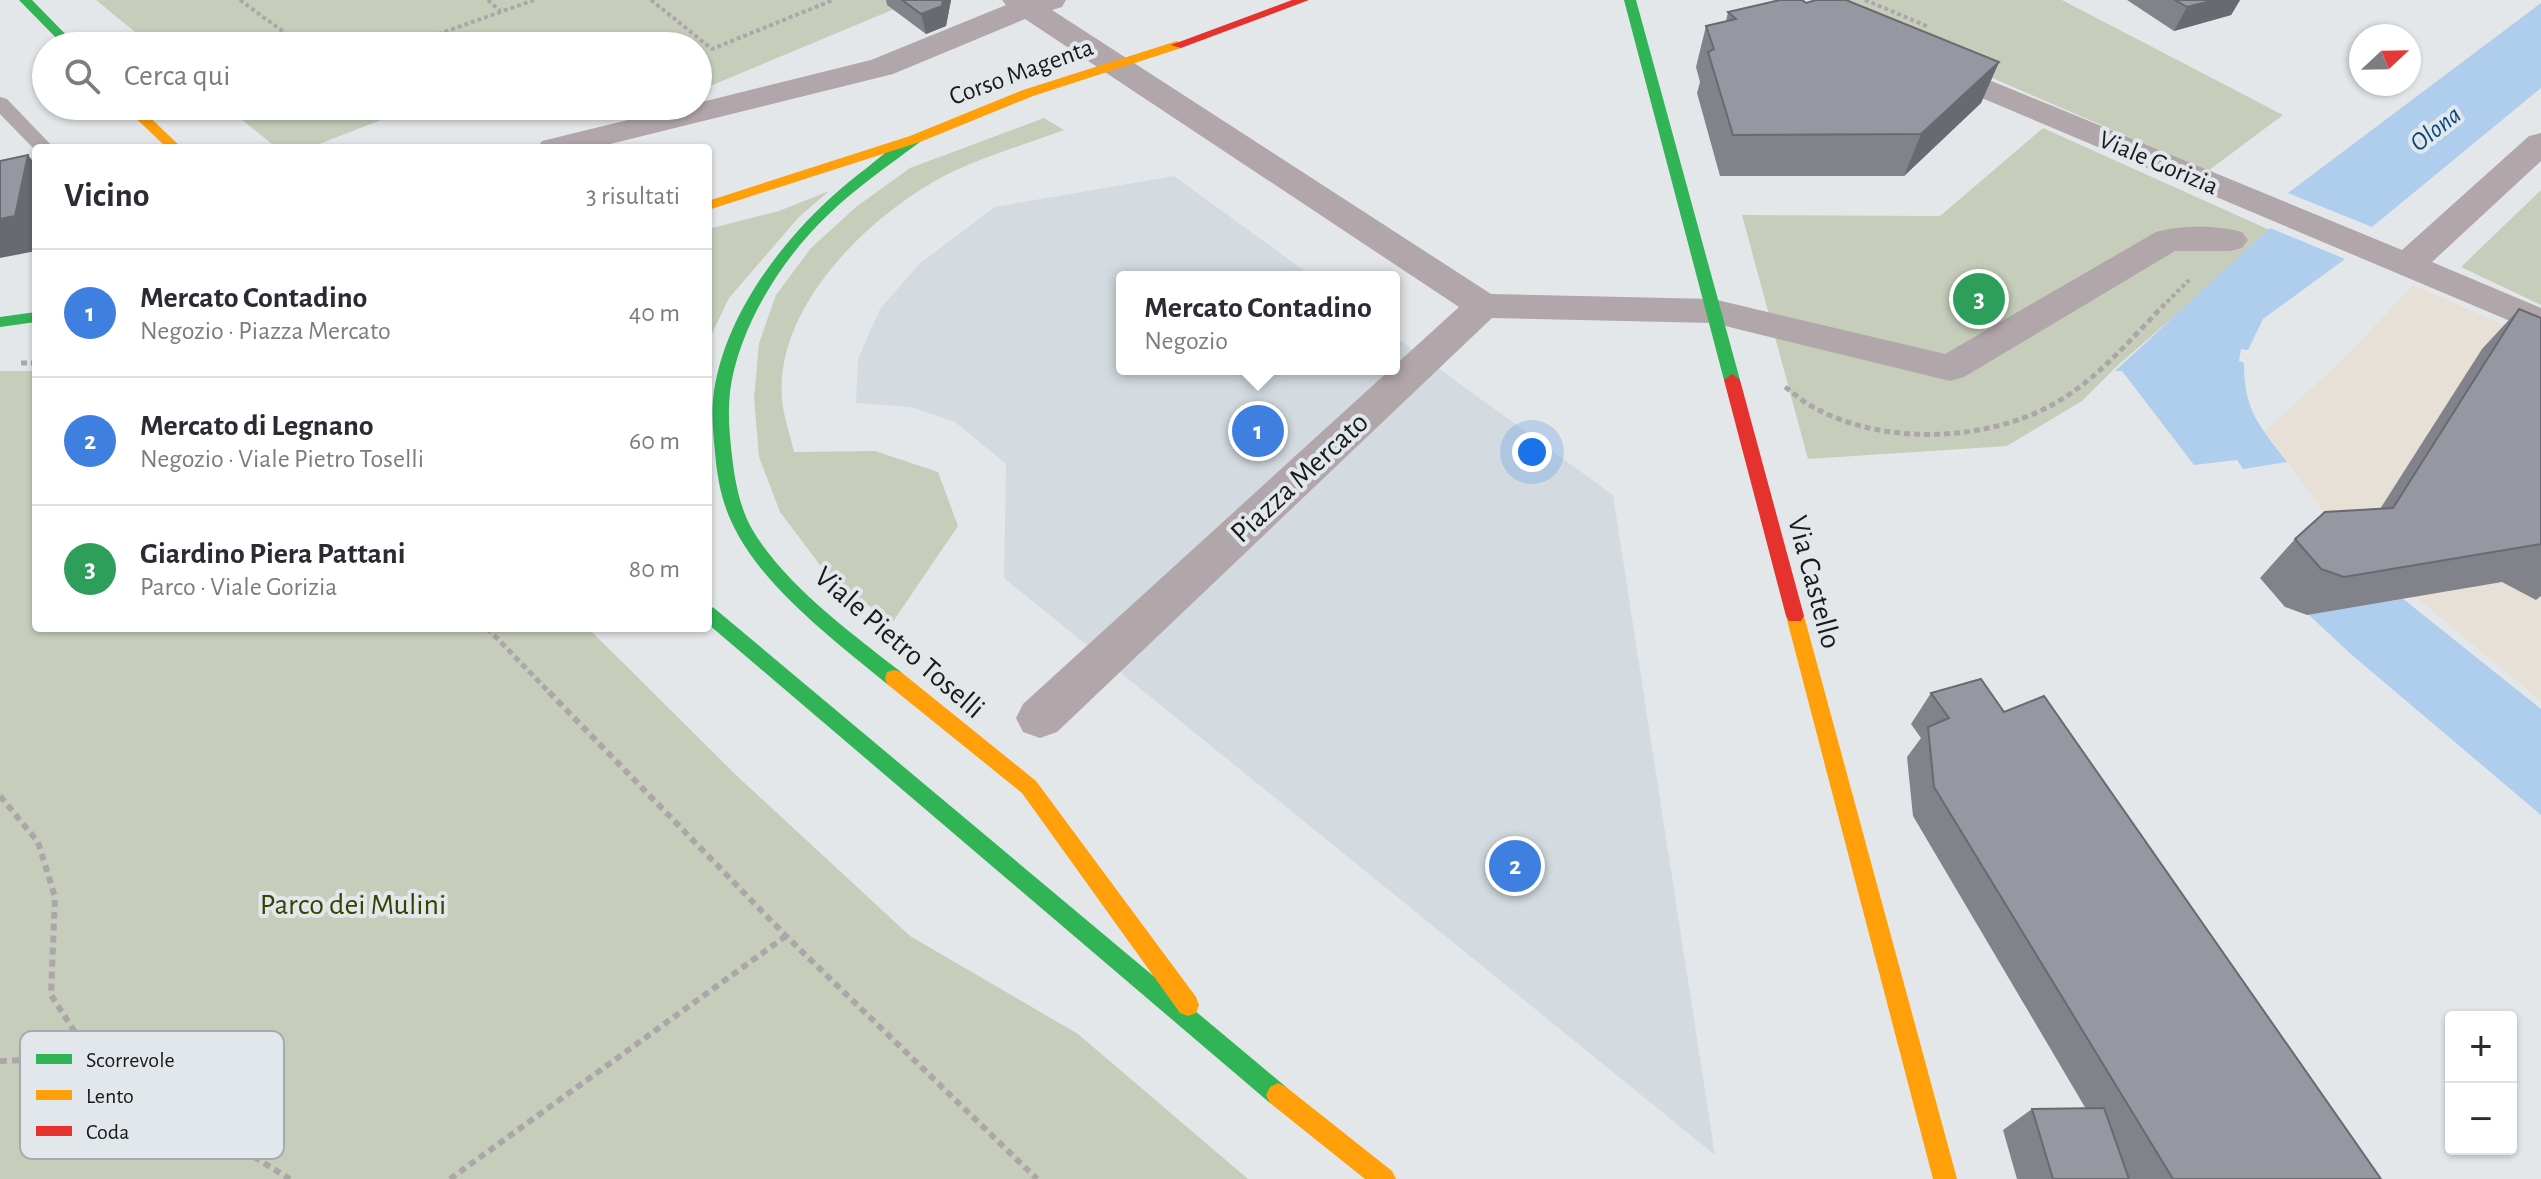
<!DOCTYPE html>
<html lang="it">
<meta charset="utf-8">
<style>
:root{--surface:#fff;--page:#f2f2f3;--text:#2b2b33;--muted:#7c7c81;--line:#e1e1e2;--accent:#5f6263}
body{margin:0;font-family:"Alegreya Sans",sans-serif;background:var(--page);color:var(--text)}
.controls{position:absolute;right:24px;bottom:24px;display:grid;overflow:hidden;border-radius:8px;box-shadow:0 2px 6px #0004}
.controls button{width:72px;height:72px;display:grid;place-items:center;padding:0;border:0;border-bottom:2px solid var(--line);background:var(--surface);color:var(--text);font:40px sans-serif}
.compass{position:absolute;left:2349px;top:24px;width:72px;height:72px;border-radius:50%;background:var(--surface);box-shadow:0 2px 6px #0004;rotate:68deg}
.you{position:absolute;left:1532px;top:452px;width:28px;height:28px;margin:-20px;border:6px solid #fff;border-radius:50%;background:#1a73e8;box-shadow:0 0 0 12px #1a73e833}
.badge{display:grid;place-items:center;width:52px;height:52px;border-radius:50%;background:var(--accent);color:#fff;font-size:26px;font-weight:700}
.pin{position:absolute;translate:-50% -50%;border:4px solid #fff;box-shadow:0 2px 8px #0006}
.popup{position:absolute;left:1116px;top:271px;width:284px;height:104px;box-sizing:border-box;display:grid;place-content:center;border-radius:8px;background:var(--surface);filter:drop-shadow(0 2px 6px #0005);font-size:26px;white-space:nowrap;color:var(--muted)}
.popup b{font-size:30px;color:var(--text)}
.popup::after{content:'';position:absolute;left:50%;top:100%;margin-left:-16px;border:16px solid transparent;border-top-color:var(--surface)}
.list{margin:0;padding:0;list-style:none}
h2{display:flex;justify-content:space-between;align-items:center;height:104px;margin:0;padding:0 32px;font-size:34px}
h2 small{font-size:26px;font-weight:400;color:var(--muted)}
.list li{display:grid;grid-template-columns:52px 1fr auto;gap:24px;align-items:center;box-sizing:border-box;height:128px;padding:0 32px;border-top:2px solid var(--line)}
.list b{display:block;font-size:30px;white-space:nowrap}
.list p{margin:0;font-size:26px;white-space:nowrap;color:var(--muted)}
.list em{font-size:26px;font-style:normal;color:var(--muted)}
.icon{flex:none;width:44px;height:44px;fill:none;stroke:currentColor;stroke-width:2;stroke-linecap:round;stroke-linejoin:round}
.map{position:relative;flex:none;width:2541px;height:1179px;overflow:hidden}
.search{position:absolute;background:var(--surface);box-shadow:0 2px 6px #0004;left:32px;top:32px;width:680px;height:88px;display:flex;align-items:center;gap:20px;box-sizing:border-box;padding:0 28px;border-radius:44px;color:var(--muted);font-size:30px}
.panel{position:absolute;background:var(--surface);box-shadow:0 2px 6px #0004;left:32px;top:144px;width:680px;height:488px;border-radius:8px}
.map>svg:first-child{display:block}
.built{fill:#d3dbe0}
.education{fill:#e7e0d6}
.green{fill:#c6cebb}
.water{fill:#afcdec}
.lines{fill:none;stroke-linecap:round;stroke-linejoin:round}
.path-far2{stroke:#ada6a9;stroke-width:4;stroke-dasharray:4 3;stroke-linecap:butt}
.path-far1{stroke:#ada6a9;stroke-width:5;stroke-dasharray:6 4;stroke-linecap:butt}
.path{stroke:#ada6a9;stroke-width:6;stroke-dasharray:7 5;stroke-linecap:butt}
.lane{fill:#b1a6a9;fill-rule:evenodd}
.street{fill:#b1a6a9;fill-rule:evenodd}
.fast{fill:#30b455;fill-rule:evenodd}
.slow{fill:#ff9f0a;fill-rule:evenodd}
.jam{fill:#e5322d;fill-rule:evenodd}
.wall{fill:#81828a}
.shaded-wall{fill:#696a71}
.building{fill:#9697a1;stroke:#696a71;stroke-width:2}
.labels{text-anchor:middle;stroke-width:8;stroke-linejoin:round;paint-order:stroke}
.far-street-label{font-size:26px;fill:#181a1b;stroke:#e2e7eb}
.far-water-label{font-size:26px;font-style:italic;fill:#06477d;stroke:#e2e7eb}
.street-label{font-size:30px;fill:#181a1b;stroke:#e2e7eb}
.park-label{font-size:30px;fill:#354301;stroke:#e2e7eb}
.key{fill:#e2e7eb;stroke:#a5aaad;stroke-width:2}
.key-label{font-size:22px;fill:#181a1b}
</style>
<div class="map">
<svg width="2541" height="1179" viewBox="0 0 2541 1179">
<rect width="100%" height="100%" fill="#e4e7e9"/>
<polygon class="built" points="1174,176 1313,277 1122,277 1122,369 1394,369 1394,336 1613,495 1715,1155 1004,578 1006,464 955,422 911,407 856,403 858,359 880,309 919,264 995,207"/>
<polygon class="education" points="2413,285 2541,341 2541,701 2339,533 2265,431 2345,357"/>
<g class="green">
<polygon points="96,0 948,0 904,5 698,91 698,46 152,46"/>
<polygon points="1811,0 2062,0 2283,115 2208,171"/>
<polygon points="225,106 417,106 309,148 277,148"/>
<path d="M1044,118L1064,130C1024,145 981,157 944,176C869,216 775,306 782,398C783,416 790,434 794,452L875,451L938,472L958,526L892,623L826,573L780,512L759,457L754,398L759,343L776,295L811,248L856,207L910,168Z"/>
<polygon points="2043,128 2272,231 2116,367 2082,401 2007,446 1808,459 1742,215 1940,216"/>
<polygon points="2541,190 2541,305 2461,267"/>
<polygon points="829,191 799,217 729,298 708,342 708,229 779,211"/>
<polygon points="0,371 36,371 36,628 588,628 736,775 910,936 1078,1034 1248,1179 0,1179"/>
</g>
<g class="water">
<polygon points="2541,3 2541,88 2372,227 2288,193"/>
<path d="M2270,228L2345,259L2263,319L2248,350L2241,349L2239,361L2244,363C2244,411 2259,425 2287,462L2243,469L2237,460L2194,465L2122,371H2115Z"/>
<polygon points="2392,590 2541,709 2541,815 2352,655 2296,603 2310,612 2396,600"/>
</g>
<g class="lines">
<g class="path-far2">
<polyline points="240,0 303,46"/>
<polyline points="488,0 500,11"/>
<polyline points="651,0 712,49 833,0"/>
<polyline points="1865,0 1929,27"/>
<polyline points="405,46 534,0"/>
<polyline points="2162,307 2189,280"/>
</g>
<g class="path-far1">
<polyline points="21,363 36,363"/>
<path d="M1785,387C1795,394 1804,403 1815,408C1882,445 1983,442 2050,406C2095,382 2129,341 2164,305"/>
<polyline points="487,628 551,694"/>
</g>
<g class="path">
<polyline points="549,692 786,936 1037,1179"/>
<polyline points="0,796 38,842 55,897 51,995 91,1057 290,1179"/>
<polyline points="0,1061 90,1057"/>
<polyline points="450,1179 786,936"/>
</g>
<polygon class="lane" points="0,97 7,99 54,148 36,148 36,151 0,114"/>
<g class="street">
<path d="M1002,0H1066L1062,7L1052,10L1491,294L1713,299L1945,354L2156,232C2181,225 2217,225 2242,232L2248,240L2242,248L2230,251H2175L1964,377L1950,381L1713,323L1492,318L1057,732L1040,738L1023,732L1016,718L1023,704L1459,307L1025,19L893,74L594,148H537L542,141L685,106H698V103L871,60L1006,5Z"/>
<polygon points="1931,56 2402,250 2529,136 2541,133 2541,161 2432,262 2541,308 2541,334 1920,72 1916,65 1920,58"/>
</g>
<g class="fast">
<polygon points="19,0 32,0 77,46 64,46"/>
<polygon points="1624,0 1636,0 1740,380 1738,384 1726,384 1724,380"/>
<path d="M915,135L920,136V142C889,165 857,187 829,214C782,258 738,328 730,392C728,411 729,428 731,447C734,475 738,504 752,529C784,584 851,633 901,672L903,678L901,684L894,686L887,684C834,640 761,586 732,523C721,500 717,476 715,452C713,431 711,412 714,391C727,306 794,224 860,173C877,161 896,141 915,135Z"/>
<polygon points="36,312 36,322 0,327 0,317"/>
<polygon points="708,606 714,608 1286,1087 1290,1095 1286,1103 1278,1107 1270,1103 708,624"/>
</g>
<g class="slow">
<polygon points="1177,41 1183,45 1181,48 1033,96 920,142 708,210 708,201 910,136 1023,90"/>
<polygon points="123,106 138,106 182,148 167,148"/>
<polygon points="1795,609 1801,611 1804,616 1957,1179 1933,1179 1786,616 1789,611"/>
<polygon points="894,670 901,672 1036,781 1196,997 1199,1005 1196,1013 1188,1016 1180,1013 1022,793 887,684 885,678 887,672"/>
<polygon points="1278,1083 1286,1087 1392,1171 1396,1179 1365,1179 1270,1103 1266,1095 1270,1087"/>
</g>
<g class="jam">
<polygon points="1292,0 1309,0 1181,48 1171,45"/>
<polygon points="1732,374 1740,380 1804,616 1801,621 1789,621 1786,616 1724,380"/>
</g>
</g>
<g class="wall">
<polygon points="886,0 951,0 946,26 926,34 887,5"/>
<polygon points="2127,0 2240,0 2231,15 2174,31"/>
<polygon points="1806,3 1999,62 1981,103 1904,176 1720,176 1697,93 1700,82 1696,67 1706,26 1726,21 1728,12"/>
<polygon points="2519,309 2541,318 2541,596 2536,600 2502,582 2307,615 2285,607 2260,578 2295,539 2380,509 2482,349"/>
<polygon points="1931,693 2004,712 2381,1179 2017,1179 2003,1130 2032,1109 2086,1109 1913,816 1907,757 1921,738 1911,724"/>
</g>
<g class="shaded-wall">
<polygon points="943,0 951,0 946,26 926,34 921,14"/>
<polygon points="2215,0 2240,0 2231,15 2174,31 2187,7"/>
<polygon points="1999,62 1981,103 1904,176 1921,134"/>
<polygon points="28,155 36,165 36,251 0,258 0,219"/>
</g>
<g class="building">
<polygon points="902,0 943,0 942,6 921,14"/>
<polygon points="1780,0 1802,0 1806,3 1816,0 1846,0 1999,62 1921,134 1733,135 1708,52 1714,49 1706,26 1736,19 1728,12"/>
<polygon points="2175,0 2215,0 2187,7"/>
<polygon points="28,155 15,216 0,219 0,161"/>
<polygon points="2519,309 2541,318 2541,544 2344,577 2321,569 2295,539 2325,512 2393,508"/>
<polygon points="1981,679 2004,712 2044,696 2381,1179 2173,1179 1934,787 1928,727 1949,718 1931,693"/>
<polygon points="2104,1108 2129,1179 2053,1179 2032,1109"/>
</g>
<g class="labels">
<g class="far-street-label">
<text transform="translate(1021 71) rotate(-20)" y="9">Corso Magenta</text>
<text transform="translate(2159 162) rotate(23)" y="9">Viale Gorizia</text>
</g>
<g class="far-water-label">
<text transform="translate(2435 128) rotate(-38)" y="9">Olona</text>
</g>
<g class="street-label">
<text transform="translate(1299 477) rotate(-43)" y="10">Piazza Mercato</text>
<text transform="translate(1815 582) rotate(75)" y="10">Via Castello</text>
<text transform="translate(900 642) rotate(41)" y="10">Viale Pietro Toselli</text>
</g>
<g class="park-label">
<text x="353" y="914">Parco dei Mulini</text>
</g>
</g>
<rect x="20" y="1031" width="264" height="128" rx="12" class="key"/>
<rect x="36" y="1054" width="36" height="10" fill="#30b455"/>
<rect x="36" y="1090" width="36" height="10" fill="#ff9f0a"/>
<rect x="36" y="1126" width="36" height="10" fill="#e5322d"/>
<g class="key-label">
<text x="86" y="1067">Scorrevole</text>
<text x="86" y="1103">Lento</text>
<text x="86" y="1139">Coda</text>
</g>
</svg>
<div class="controls">
<button>+</button>
<button>−</button>
</div>
<svg class="compass" viewBox="-18 -18 36 36"><path d="M0-13l5 13h-10z" fill="#e53935"/><path d="M0 13l5-13h-10z" fill="#7c7c81"/></svg>
<div class="you"></div>
<div class="pin badge" style="left:1258px;top:431px;background:#3f7fe0">1</div>
<div class="popup"><b>Mercato Contadino</b>Negozio</div>
<div class="pin badge" style="left:1515px;top:866px;background:#3f7fe0">2</div>
<div class="pin badge" style="left:1979px;top:299px;background:#2e9e5b">3</div>
<div class="search"><svg class="icon" aria-label="search" viewBox="0 0 24 24"><circle cx="10" cy="10" r="6"/><path d="M15 15l6 6"/></svg>Cerca qui</div>
<section class="panel">
<h2>Vicino<small>3 risultati</small></h2>
<ul class="list">
<li><span class="badge" style="background:#3f7fe0">1</span><div><b>Mercato Contadino</b><p>Negozio · Piazza Mercato</p></div><em>40 m</em></li>
<li><span class="badge" style="background:#3f7fe0">2</span><div><b>Mercato di Legnano</b><p>Negozio · Viale Pietro Toselli</p></div><em>60 m</em></li>
<li><span class="badge" style="background:#2e9e5b">3</span><div><b>Giardino Piera Pattani</b><p>Parco · Viale Gorizia</p></div><em>80 m</em></li>
</ul>
</section>
</div>
